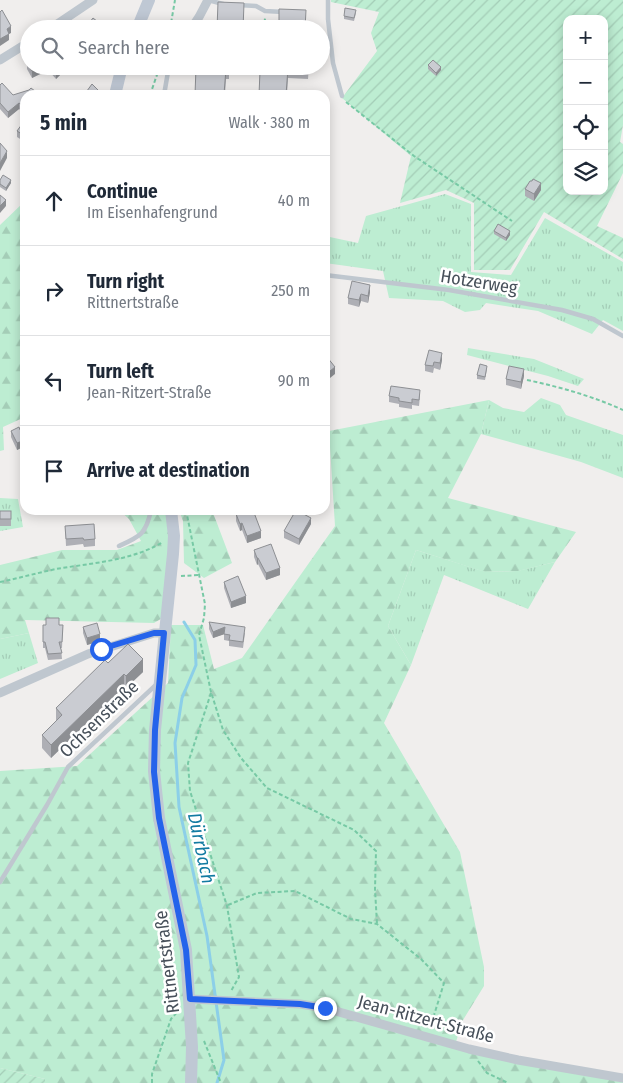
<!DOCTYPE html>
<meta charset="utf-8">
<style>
:root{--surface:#fff;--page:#f2f2f3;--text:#1f2937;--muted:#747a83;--line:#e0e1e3}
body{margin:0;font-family:"Fira Sans Condensed",sans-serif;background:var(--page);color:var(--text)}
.controls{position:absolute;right:15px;top:15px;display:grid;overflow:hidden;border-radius:10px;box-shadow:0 2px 12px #0003}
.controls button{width:45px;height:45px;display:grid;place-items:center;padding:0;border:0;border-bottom:1px solid var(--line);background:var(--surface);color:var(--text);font:25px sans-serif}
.stop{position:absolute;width:15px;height:15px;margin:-11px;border:4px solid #2563eb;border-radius:50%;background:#fff}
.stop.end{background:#2563eb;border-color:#fff;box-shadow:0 1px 5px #0008}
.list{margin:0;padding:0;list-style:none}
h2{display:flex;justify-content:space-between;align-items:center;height:65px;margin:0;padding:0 20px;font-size:21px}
h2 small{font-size:16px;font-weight:400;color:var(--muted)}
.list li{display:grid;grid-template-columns:32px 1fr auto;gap:15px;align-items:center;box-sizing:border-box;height:90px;padding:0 20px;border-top:1px solid var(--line)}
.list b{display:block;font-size:19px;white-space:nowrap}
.list p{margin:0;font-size:16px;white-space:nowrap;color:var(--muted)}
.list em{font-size:16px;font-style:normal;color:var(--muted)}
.icon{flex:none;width:28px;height:28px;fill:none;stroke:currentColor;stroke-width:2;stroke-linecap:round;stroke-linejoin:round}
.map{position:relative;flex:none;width:623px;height:1083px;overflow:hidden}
.search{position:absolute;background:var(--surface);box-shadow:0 2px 12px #0003;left:20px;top:20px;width:310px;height:55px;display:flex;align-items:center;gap:12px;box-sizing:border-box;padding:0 18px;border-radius:28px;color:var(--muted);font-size:19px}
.panel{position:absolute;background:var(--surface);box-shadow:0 2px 12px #0003;left:20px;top:90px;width:310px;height:425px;border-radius:15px}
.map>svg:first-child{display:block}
.grass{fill:url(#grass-tufts)}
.forest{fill:url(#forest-firs)}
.garden{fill:url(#garden-furrows);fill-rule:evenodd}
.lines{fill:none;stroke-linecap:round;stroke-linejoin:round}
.stream{stroke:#8ccfe8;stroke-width:3}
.path{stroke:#77c9a5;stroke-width:2;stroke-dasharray:4 2.5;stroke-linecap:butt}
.lane{stroke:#bfc7cf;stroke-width:4.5}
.street{stroke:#bfc7cf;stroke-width:9}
.secondary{stroke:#bfc8d4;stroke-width:12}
.wall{fill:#aeafb5}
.shaded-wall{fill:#8d8f93}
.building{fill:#caccd2;stroke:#8d8f93}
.route{stroke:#2563eb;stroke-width:6}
.labels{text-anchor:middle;stroke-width:5;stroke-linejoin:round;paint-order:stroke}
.street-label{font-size:18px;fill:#47505a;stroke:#fff}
.water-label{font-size:19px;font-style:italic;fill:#127ba2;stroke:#fff}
</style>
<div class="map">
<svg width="623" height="1083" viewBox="0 0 623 1083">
<defs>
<pattern id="grass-tufts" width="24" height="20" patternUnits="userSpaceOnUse" patternTransform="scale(1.25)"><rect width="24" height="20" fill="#bdedd2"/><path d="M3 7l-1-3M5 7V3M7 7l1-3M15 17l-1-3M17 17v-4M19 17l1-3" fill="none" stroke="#a4cdb7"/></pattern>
<pattern id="forest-firs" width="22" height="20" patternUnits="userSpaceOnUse" patternTransform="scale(1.25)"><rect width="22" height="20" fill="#bdedd2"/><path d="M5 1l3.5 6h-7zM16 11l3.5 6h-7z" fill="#a4cdb7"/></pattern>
<pattern id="garden-furrows" width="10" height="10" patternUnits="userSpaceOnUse" patternTransform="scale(1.25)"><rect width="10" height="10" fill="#bdedd2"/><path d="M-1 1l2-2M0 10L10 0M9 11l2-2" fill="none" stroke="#a4cdb7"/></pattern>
</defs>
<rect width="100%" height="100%" fill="#f0eeed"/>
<g class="grass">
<polygon points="445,194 471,204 471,272 511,275 545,218 623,262 623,331 603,320 592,334 538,311 486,303 480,310 465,312 443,301 389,298 383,271 325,263 325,236 358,243 366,216"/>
<polygon points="468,348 534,359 584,379 578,386 548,376 467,355"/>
<polygon points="541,398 560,405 566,415 623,435 623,478 581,462 481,434 489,400 503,408 524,412"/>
<polygon points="0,498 18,499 23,527 0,531"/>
<polygon points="416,550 486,572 517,571 555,562 528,609 444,575 411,665 388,626"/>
<polygon points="29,633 38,663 0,679 0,639"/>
</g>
<g class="forest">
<polygon points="25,201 25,417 3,427 4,450 0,451 0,225"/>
<polygon points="489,400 481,434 448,498 576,532 555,562 518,571 485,572 416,550 388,626 411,665 384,723 460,852 484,967 484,986 463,1020 454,1048 623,1082 623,1083 45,1083 45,1079 0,1068 0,771 77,766 168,683 171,625 203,625 214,669 242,658 335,526 329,431"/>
<polygon points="119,510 165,510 169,530 164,617 154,623 25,620 29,633 0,639 0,565 62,550 117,550 141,541 129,519"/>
<polygon points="179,510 212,510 232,563 204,578 184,563 183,521"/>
</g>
<g class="garden">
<path d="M331,0H623V125L620,142L623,144V173L597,226L623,238V259L544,212L510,270H474V203L446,190L400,203L411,156L342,98L377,51L371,33L379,12L331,2ZM567,19H604V191H567Z"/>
<polygon points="0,1068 45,1079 45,1083 0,1083"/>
</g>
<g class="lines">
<polyline class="stream" points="184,622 195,640 196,665 182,698 175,743 179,807 207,936 224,1060 217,1083"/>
<g class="path">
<polyline points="170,29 175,0"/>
<polyline points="264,29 265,18"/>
<polyline points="150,95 160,66"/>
<polyline points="346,102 414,156 512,221"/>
<path d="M527,380C560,387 592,396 623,410"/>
<polyline points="186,510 205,604 204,618 199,635 211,692 223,730 241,758 267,788 354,830 376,851 375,889 377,924"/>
<polyline points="181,576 199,575"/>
<path d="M0,582C19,578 37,573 56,569C92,563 131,561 163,542"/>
<polyline points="211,693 188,763 190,791 227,906 239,977 231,991"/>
<polyline points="228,905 257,893 295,891 351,919 377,924 421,959 444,983 430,1028"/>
<polyline points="204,1041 221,1083"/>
<polyline points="478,1061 487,1073 508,1083"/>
<polyline points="152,1083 152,1074 171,1019 178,1011"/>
</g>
<g class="lane">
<polyline points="208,0 223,4"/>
<polyline points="328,0 328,19 333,63 342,96"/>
<polyline points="238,5 256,6 265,11 284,12"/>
<polyline points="164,95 169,66"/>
<polyline points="325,275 449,290 562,310 593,319 623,336"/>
<path d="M119,546C141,536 146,534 151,510"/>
<polyline points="0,882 47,805 68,767 158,683"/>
</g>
<g class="street">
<polyline points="50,29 93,0"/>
<polyline points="191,29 199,17 208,0"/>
<polyline points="0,60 29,42"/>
<polyline points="0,693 88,654 154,633 164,633"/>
<polyline points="190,999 300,1004 325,1008 469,1049 518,1060 623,1078"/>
</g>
<g class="secondary">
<polyline points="137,29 149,0"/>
<polyline points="115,95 122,66"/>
<polyline points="171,510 174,536 173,554 155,730 154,771 159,818 186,950 192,1047 191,1083"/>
</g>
</g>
<g class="wall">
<polygon points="356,13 354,21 344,19 344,16"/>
<polygon points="29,62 29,66 65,66 65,70 56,79 48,70 32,78 27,69 27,63"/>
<polygon points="428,65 441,70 436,76 428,69"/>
<polygon points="75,66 86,66 82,72"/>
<polygon points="202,66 230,66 230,72 229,72 229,79 226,79 225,95 195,95"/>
<polygon points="278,66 309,66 308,79 288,78 287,95 259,95 278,73"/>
<polygon points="0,85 13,95 25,95 25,113 19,109 8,118 0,109"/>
<polygon points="25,120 25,142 17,137 17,131"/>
<polygon points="0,180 11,183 6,191 0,187"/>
<polygon points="532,181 541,190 534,201 525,196 525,189"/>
<polygon points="494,231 510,235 506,241 494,234"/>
<polygon points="370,292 368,303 361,301 359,307 348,304 348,298"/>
<polygon points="442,360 440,370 434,368 433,373 425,371 425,365"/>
<polygon points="487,369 485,380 477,379 477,375"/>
<polygon points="524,376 521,389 506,385 506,379"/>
<polygon points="389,396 420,396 419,406 412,405 412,409 399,407 399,404 389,402"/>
<polygon points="25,428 25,446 17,450 11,437 11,431 20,430"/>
<polygon points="237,510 253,510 261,538 247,543 242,530 240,531 236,521 236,514 238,514"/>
<rect x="0" y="511" width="11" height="15"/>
<polygon points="311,524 299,545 284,538 284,531"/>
<polygon points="65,526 95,539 95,546 84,547 83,544 66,546"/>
<polygon points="254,550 280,575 266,580 258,564 257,565 254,557"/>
<polygon points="224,582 246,603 231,608 224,588"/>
<polygon points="209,622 245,633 243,648 229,646 229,641 224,640 224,634 213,638 209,629"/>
<polygon points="43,625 63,625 62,648 61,648 62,659 48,660 45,648 43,648"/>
<polygon points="83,627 100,641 87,645 83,633"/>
<polygon points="108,663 143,672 126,688 124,687 51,758 42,748 42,735 56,721 56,708"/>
</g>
<g class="shaded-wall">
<polygon points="11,26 11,33 9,34 9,40 0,46 0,39 7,29"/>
<polygon points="41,66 48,66 48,70 32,78 32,71"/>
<polygon points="62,66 65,66 65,70 56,79 56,72"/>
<polygon points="82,66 86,66 82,72"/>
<polygon points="441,67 441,70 436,76 436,73"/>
<polygon points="19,103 19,109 8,118 8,112"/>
<polygon points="7,151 7,158 0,171 0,163"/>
<polygon points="11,180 11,183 6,191 6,188"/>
<polygon points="541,183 541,190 534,201 534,194"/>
<polygon points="6,200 6,206 0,213 0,206"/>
<polygon points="510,231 510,235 506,241 506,238"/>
<polygon points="370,285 370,292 368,303 368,296"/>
<polygon points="361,294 361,301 359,307 359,300"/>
<polygon points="442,353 442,360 440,370 440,363"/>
<polygon points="335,367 335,374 325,382 325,375"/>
<polygon points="524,369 524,376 521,389 521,382"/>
<polygon points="25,440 25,446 17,450 17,443"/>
<polygon points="311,518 311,524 299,545 299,539"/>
<polygon points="242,523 242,530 240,531 240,524"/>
<polygon points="261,531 261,538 247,543 247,536"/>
<polygon points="257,558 258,558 258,564 257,565"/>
<polygon points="280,568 280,575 266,580 266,573"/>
<polygon points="246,596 246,603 231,608 231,602"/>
<polygon points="225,627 225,634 213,638 213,632"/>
<polygon points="100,634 100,641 87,645 87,638"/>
<polygon points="143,659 143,672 126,688 126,676"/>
<polygon points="124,674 124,687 51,758 51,745"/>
</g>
<g class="building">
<polygon points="218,2 244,3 243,29 217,29"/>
<polygon points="345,8 356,10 354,18 344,16"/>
<polygon points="279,9 306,10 305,29 279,29"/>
<polygon points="2,10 11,26 7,29 9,34 0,39 0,12"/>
<polygon points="93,18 103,26 102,29 79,29 82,25 86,27"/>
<polygon points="433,60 441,67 436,73 428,65"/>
<polygon points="29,66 41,66 32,71"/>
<polygon points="51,66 62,66 56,72"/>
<polygon points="202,66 229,66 229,69 226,69 224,94 195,95 196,67 202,68"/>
<polygon points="278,66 308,66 308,69 288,68 286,95 259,95 260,71 278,73"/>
<polygon points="2,83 13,95 29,90 31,88 40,95 25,95 25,107 19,103 8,112 0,103 0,85"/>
<polygon points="92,84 98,90 96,95 84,95"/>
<polygon points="25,120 25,136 17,131"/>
<polygon points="0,143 7,151 0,163"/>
<polygon points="3,175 11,180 6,188 0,184 0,180"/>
<polygon points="533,179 541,183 534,194 525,189 530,181 532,181"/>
<polygon points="0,195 6,200 0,206"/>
<polygon points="498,224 510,231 506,238 494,231"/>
<polygon points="352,281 370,285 368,296 361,294 359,300 348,298"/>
<polygon points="429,350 442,353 440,363 434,362 433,366 425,365"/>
<polygon points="327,357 335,367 325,375 325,358"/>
<polygon points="480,364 487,366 485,377 477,375"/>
<polygon points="509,366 524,369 521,382 506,379"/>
<polygon points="391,386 420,390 419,400 412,399 412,403 399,401 399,398 389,396"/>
<polygon points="19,427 20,430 25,428 25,440 17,443 11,431"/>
<polygon points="239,510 253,510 261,531 247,536 242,523 240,524 236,514 240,513"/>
<polygon points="296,510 311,518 299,539 284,531"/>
<rect x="0" y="511" width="11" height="8"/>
<polygon points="94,524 95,539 84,540 83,538 66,539 65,526"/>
<polygon points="271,544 280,568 266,573 258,558 257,558 254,550"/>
<polygon points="238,576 246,596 231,602 224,582"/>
<polygon points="46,618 59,618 59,625 63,625 62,642 59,642 62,653 48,654 45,642 43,642 43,625 46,625"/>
<polygon points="209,622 245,627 243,642 229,640 230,635 224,634 225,627 213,632"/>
<polygon points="97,623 100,634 87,638 83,627"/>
<polygon points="128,644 143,659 126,676 124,674 51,745 42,735 62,715 56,708 105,660 108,663"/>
</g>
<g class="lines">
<polyline class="route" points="101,649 154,633 164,633 155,730 154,772 159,818 186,950 190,999 300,1004 325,1008"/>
</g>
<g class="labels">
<g class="street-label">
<text transform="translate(479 282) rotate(9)" y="6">Hotzerweg</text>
<text transform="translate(99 719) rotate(-44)" y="6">Ochsenstraße</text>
<text transform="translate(167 962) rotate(-97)" y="6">Rittnertstraße</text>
<text transform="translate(426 1019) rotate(15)" y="6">Jean-Ritzert-Straße</text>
</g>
<g class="water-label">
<text transform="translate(202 848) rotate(78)" y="7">Dürrbach</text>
</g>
</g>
</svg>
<div class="controls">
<button>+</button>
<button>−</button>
<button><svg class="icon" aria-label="locate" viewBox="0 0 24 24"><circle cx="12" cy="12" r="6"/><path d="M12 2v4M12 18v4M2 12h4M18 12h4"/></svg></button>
<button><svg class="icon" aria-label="layers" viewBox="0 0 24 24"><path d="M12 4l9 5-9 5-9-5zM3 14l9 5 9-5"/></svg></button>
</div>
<div class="stop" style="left:101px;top:649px"></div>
<div class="stop end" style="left:325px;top:1008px"></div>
<div class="search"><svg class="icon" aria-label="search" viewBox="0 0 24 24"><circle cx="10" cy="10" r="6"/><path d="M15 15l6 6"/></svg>Search here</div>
<section class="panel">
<h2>5 min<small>Walk · 380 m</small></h2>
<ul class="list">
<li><svg class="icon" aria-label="ahead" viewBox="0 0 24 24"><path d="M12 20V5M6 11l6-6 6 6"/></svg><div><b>Continue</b><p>Im Eisenhafengrund</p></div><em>40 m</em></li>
<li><svg class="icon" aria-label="right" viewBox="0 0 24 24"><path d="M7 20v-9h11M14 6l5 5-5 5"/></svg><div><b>Turn right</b><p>Rittnertstraße</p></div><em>250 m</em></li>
<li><svg class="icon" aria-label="left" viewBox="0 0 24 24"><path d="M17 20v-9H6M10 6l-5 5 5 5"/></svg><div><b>Turn left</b><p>Jean-Ritzert-Straße</p></div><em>90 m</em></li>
<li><svg class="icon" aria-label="arrive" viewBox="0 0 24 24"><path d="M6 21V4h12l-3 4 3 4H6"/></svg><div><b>Arrive at destination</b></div></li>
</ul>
</section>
</div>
